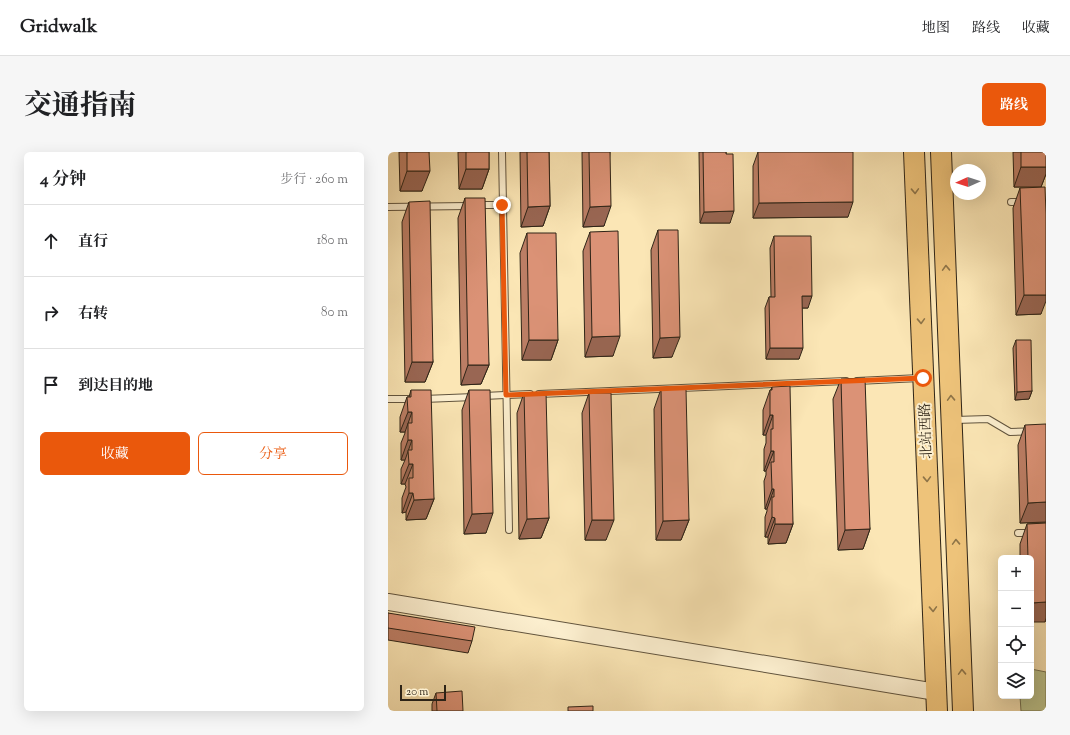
<!DOCTYPE html>
<html lang="zh">
<meta charset="utf-8">
<style>
:root{--surface:#fff;--page:#f6f6f6;--text:#202124;--muted:#757577;--line:#e0e0e0;--accent:#ea580c}
body{margin:0;font-family:"Sorts Mill Goudy","Noto Serif SC",serif;background:var(--page);color:var(--text)}
.controls{position:absolute;right:12px;bottom:12px;display:grid;overflow:hidden;border-radius:6px;box-shadow:0 4px 16px #0002}
.controls button{width:36px;height:36px;display:grid;place-items:center;padding:0;border:0;border-bottom:1px solid var(--line);background:var(--surface);color:var(--text);font:20px sans-serif}
.compass{position:absolute;left:562px;top:12px;width:36px;height:36px;border-radius:50%;background:var(--surface);box-shadow:0 4px 16px #0002;rotate:267deg}
.scale{position:absolute;left:12px;bottom:10px;width:46px;box-sizing:border-box;padding-left:4px;border:2px solid #2e2417;border-top:0;font-size:11px;line-height:14px;white-space:nowrap;color:#2e2417;-webkit-text-stroke:3px #fcefcf;paint-order:stroke}
.stop{position:absolute;width:12px;height:12px;margin:-9px;border:3px solid #ea580c;border-radius:50%;background:#fff}
.stop.end{background:#ea580c;border-color:#fff;box-shadow:0 1px 4px #0008}
.list{margin:0;padding:0;list-style:none}
h2{display:flex;justify-content:space-between;align-items:center;height:52px;margin:0;padding:0 16px;font-size:17px}
h2 small{font-size:13px;font-weight:400;color:var(--muted)}
.list li{display:grid;grid-template-columns:26px 1fr auto;gap:12px;align-items:center;box-sizing:border-box;height:72px;padding:0 16px;border-top:1px solid var(--line)}
.list b{display:block;font-size:15px;white-space:nowrap}
.list em{font-size:13px;font-style:normal;color:var(--muted)}
.actions{display:flex;gap:8px;padding:12px 16px}
.actions a{flex:1;padding:9px 0;border:1px solid var(--accent);border-radius:6px;text-align:center;font-size:14px;color:var(--accent)}
.actions .main{background:var(--accent);color:#fff}
.icon{flex:none;width:22px;height:22px;fill:none;stroke:currentColor;stroke-width:2;stroke-linecap:round;stroke-linejoin:round}
.map{position:relative;flex:none;width:658px;height:559px;overflow:hidden;border-radius:6px}
header{display:flex;align-items:center;gap:24px;box-sizing:border-box;height:56px;padding:0 20px;background:var(--surface);border-bottom:1px solid var(--line)}
header strong{font-size:19px}
nav{display:flex;gap:22px;margin-inline-start:auto;font-size:14px}
.intro{display:flex;align-items:center;justify-content:space-between;box-sizing:border-box;height:96px;padding:0 24px}
h1{margin:0;font-size:28px}
.button{padding:10px 18px;border-radius:6px;background:var(--accent);color:#fff;font-size:14px;font-weight:700}
main{display:flex;gap:24px;padding:0 24px}
aside{flex:1;background:var(--surface);border-radius:6px;box-shadow:0 4px 16px #0002}
.map>svg:first-child{display:block}
.green{fill:#bdc58e;stroke:#767452}
.lines{fill:none;stroke-linecap:round;stroke-linejoin:round}
.service-casing{stroke:#61543e;stroke-width:8}
.tertiary-casing{stroke:#61543e;stroke-width:18}
.primary-casing{stroke:#2e2417;stroke-width:22}
.service{stroke:#fcefcf;stroke-width:6}
.tertiary{stroke:#fcefcf;stroke-width:16}
.primary{stroke:#eec37a;stroke-width:20}
.wall{fill:#bc7e65;stroke:#2e2417}
.shaded-wall{fill:#996653;stroke:#2e2417}
.building{fill:#db9276;stroke:#2e2417}
.oneway{stroke:#8e7448}
.route{stroke:#ea580c;stroke-width:5}
.labels{text-anchor:middle;stroke-width:4;stroke-linejoin:round;paint-order:stroke}
.street-label{font-size:14px;fill:#2e2417;stroke:#fcefcf}
</style>
<header>
<strong>Gridwalk</strong>
<nav><a>地图</a><a>路线</a><a>收藏</a></nav>
</header>
<div class="intro"><h1>交通指南</h1><a class="button">路线</a></div>
<main>
<aside>
<h2>4 分钟<small>步行 · 260 m</small></h2>
<ul class="list">
<li><svg class="icon" aria-label="ahead" viewBox="0 0 24 24"><path d="M12 20V5M6 11l6-6 6 6"/></svg><div><b>直行</b></div><em>180 m</em></li>
<li><svg class="icon" aria-label="right" viewBox="0 0 24 24"><path d="M7 20v-9h11M14 6l5 5-5 5"/></svg><div><b>右转</b></div><em>80 m</em></li>
<li><svg class="icon" aria-label="arrive" viewBox="0 0 24 24"><path d="M6 21V4h12l-3 4 3 4H6"/></svg><div><b>到达目的地</b></div></li>
</ul>
<div class="actions"><a class="main">收藏</a><a>分享</a></div>
</aside>
<div class="map">
<svg width="658" height="559" viewBox="0 0 658 559">
<rect width="100%" height="100%" fill="#fbe6b5"/>
<filter id="stains"><feTurbulence type="fractalNoise" baseFrequency=".005" numOctaves="4"/><feColorMatrix values="0 0 0 0 .2 0 0 0 0 .09 0 0 0 0 .02 0 0 0 .5 -.17"/></filter>
<radialGradient id="worn" r=".72"><stop offset=".6" stop-color="#630" stop-opacity="0"/><stop offset="1" stop-color="#630" stop-opacity=".3"/></radialGradient>
<polygon class="green" points="643,517 658,520 658,559 633,559 632,544 643,544"/>
<g class="lines">
<defs>
<g id="service">
<polyline points="114,0 121,378"/>
<polyline points="623,50 635,50"/>
<polyline points="90,53 115,53"/>
<polyline points="0,55 81,54"/>
<polyline points="469,229 532,226"/>
<polyline points="151,242 458,229"/>
<polyline points="96,244 142,242"/>
<polyline points="0,247 26,247"/>
<polyline points="36,247 86,245"/>
<polyline points="567,268 600,267 622,280 658,279"/>
<polyline points="630,381 658,381"/>
</g>
<polyline id="tertiary" points="0,450 548,540"/>
<g id="primary">
<polyline points="526,0 549,559"/>
<polyline points="553,0 575,559"/>
</g>
</defs>
<use href="#service" class="service-casing"/>
<use href="#tertiary" class="tertiary-casing"/>
<use href="#primary" class="primary-casing"/>
<use href="#service" class="service"/>
<use href="#tertiary" class="tertiary"/>
<use href="#primary" class="primary"/>
</g>
<g class="wall">
<polygon points="11,0 41,0 34,39 12,39"/>
<polygon points="70,0 101,0 101,17 94,37 71,37"/>
<polygon points="132,0 161,0 162,54 155,74 133,75"/>
<polygon points="194,0 222,0 216,74 195,75"/>
<polygon points="311,0 338,0 342,71 312,71"/>
<polygon points="370,0 460,65 365,66 365,14"/>
<polygon points="625,0 658,0 658,22 653,35 626,35"/>
<polygon points="632,36 653,162 628,163 625,56"/>
<polygon points="77,46 101,213 93,232 73,233 70,66"/>
<polygon points="21,50 45,210 37,230 17,230 14,70"/>
<polygon points="270,78 284,205 265,206 263,98"/>
<polygon points="202,80 225,204 197,205 195,99"/>
<polygon points="139,81 170,188 163,208 134,208 132,101"/>
<polygon points="386,84 420,156 414,156 411,207 378,207 377,156 381,145 383,145 382,96"/>
<polygon points="628,188 644,239 641,247 627,248 625,196"/>
<polygon points="453,227 482,377 475,397 450,398 445,247"/>
<polygon points="384,235 405,372 398,391 380,392 380,385 377,385 377,365 379,359 379,357 377,357 376,329 378,323 378,319 376,319 376,297 378,291 378,283 375,283 375,258 382,238 383,238"/>
<polygon points="273,237 301,368 293,388 268,388 266,257"/>
<polygon points="23,238 46,347 38,367 18,368 18,360 14,361 14,346 18,335 17,332 13,332 13,317 17,308 13,308 13,291 17,281 17,280 12,280 12,265 19,245 21,245"/>
<polygon points="81,238 98,381 76,382 74,258"/>
<polygon points="136,241 161,366 153,386 131,387 129,261"/>
<polygon points="201,241 218,388 197,388 194,261"/>
<polygon points="637,273 658,370 632,371 630,293"/>
<polygon points="658,371 658,466 657,470 643,406 632,406 632,392 639,372"/>
<polygon points="0,461 84,489 80,501 0,488"/>
<polygon points="48,541 75,559 44,559 44,552"/>
</g>
<g class="shaded-wall">
<polygon points="633,15 658,15 658,22 653,35 626,35"/>
<polygon points="78,17 101,17 94,37 71,37"/>
<polygon points="19,19 42,19 34,39 12,39"/>
<polygon points="465,50 460,65 365,66 371,51"/>
<polygon points="162,54 155,74 133,75 140,55"/>
<polygon points="223,54 216,74 195,75 202,55"/>
<polygon points="346,59 342,71 312,71 316,60"/>
<polygon points="636,143 658,143 658,149 653,162 628,163"/>
<polygon points="414,144 424,144 420,156 409,156"/>
<polygon points="232,184 225,204 197,205 204,185"/>
<polygon points="292,185 284,205 265,206 272,186"/>
<polygon points="141,188 170,188 163,208 134,208"/>
<polygon points="382,196 415,196 411,207 378,207"/>
<polygon points="24,210 45,210 37,230 17,230"/>
<polygon points="80,213 101,213 93,232 73,233"/>
<polygon points="644,239 641,247 627,248 629,240"/>
<polygon points="20,260 24,260 17,280 12,280"/>
<polygon points="382,263 385,263 378,283 375,283"/>
<polygon points="20,288 24,288 17,308 13,308"/>
<polygon points="383,299 386,299 378,319 376,319"/>
<polygon points="21,312 25,312 17,332 13,332"/>
<polygon points="384,337 386,337 379,357 377,357"/>
<polygon points="21,341 25,341 18,360 14,361"/>
<polygon points="46,347 38,367 18,368 26,348"/>
<polygon points="658,350 658,370 632,371 640,351"/>
<polygon points="105,361 98,381 76,382 84,362"/>
<polygon points="384,365 387,366 380,385 377,385"/>
<polygon points="161,366 153,386 131,387 139,367"/>
<polygon points="204,368 226,368 218,388 197,388"/>
<polygon points="301,368 293,388 268,388 275,369"/>
<polygon points="387,372 405,372 398,391 380,392"/>
<polygon points="482,377 475,397 450,398 457,378"/>
<polygon points="658,450 658,466 657,470 643,470 643,451"/>
</g>
<g class="building">
<polygon points="19,0 41,0 42,19 19,19"/>
<rect x="78" y="0" width="23" height="17"/>
<polygon points="139,0 161,0 162,54 140,55"/>
<polygon points="201,0 222,0 223,54 202,55"/>
<polygon points="315,0 338,0 338,2 345,2 346,59 316,60"/>
<polygon points="370,0 465,0 465,50 371,51"/>
<rect x="633" y="0" width="25" height="15"/>
<polygon points="657,35 658,62 658,143 636,143 632,36"/>
<polygon points="77,46 97,46 101,213 80,213"/>
<polygon points="42,49 45,210 24,210 21,50"/>
<polygon points="270,78 290,78 292,185 272,186"/>
<polygon points="230,79 232,184 204,185 202,80"/>
<polygon points="139,81 168,81 170,188 141,188"/>
<polygon points="386,84 423,84 424,144 414,144 415,196 382,196 381,145 387,145"/>
<polygon points="628,188 643,188 644,239 629,240"/>
<polygon points="477,226 482,377 457,378 453,227"/>
<polygon points="402,234 405,372 387,372 387,366 384,365 384,345 386,345 386,337 384,337 383,310 386,310 386,299 383,299 383,277 385,277 385,263 382,263 382,238 384,238 384,235"/>
<polygon points="273,237 298,237 301,368 275,369"/>
<polygon points="23,238 43,238 46,347 26,348 25,341 21,341 21,326 25,326 25,312 21,312 20,298 24,298 24,288 20,288 20,271 24,271 24,260 20,260 19,245 23,245"/>
<polygon points="81,238 102,238 105,361 84,362"/>
<polygon points="158,240 161,366 139,367 136,241"/>
<polygon points="201,241 223,241 226,368 204,368"/>
<polygon points="658,272 658,350 640,351 637,273"/>
<polygon points="658,371 658,450 643,451 643,406 640,406 639,372"/>
<polygon points="0,461 87,475 84,489 0,476"/>
<polygon points="74,539 75,559 49,559 48,541"/>
<polygon points="205,554 205,559 180,559 180,555"/>
</g>
<defs><path id="oneway-chevron" d="M-2-3.5L2.5 0L-2 3.5" fill="none" stroke-width="1.6" stroke-linecap="round" stroke-linejoin="round"/></defs>
<g class="oneway">
<use href="#oneway-chevron" transform="translate(527 39) rotate(88)"/>
<use href="#oneway-chevron" transform="translate(558 116) rotate(-92)"/>
<use href="#oneway-chevron" transform="translate(533 169) rotate(88)"/>
<use href="#oneway-chevron" transform="translate(563 246) rotate(-92)"/>
<use href="#oneway-chevron" transform="translate(539 327) rotate(88)"/>
<use href="#oneway-chevron" transform="translate(568 390) rotate(-92)"/>
<use href="#oneway-chevron" transform="translate(545 457) rotate(88)"/>
<use href="#oneway-chevron" transform="translate(574 520) rotate(-92)"/>
</g>
<g class="lines">
<polyline class="route" points="114,53 118,243 535,226"/>
</g>
<g class="labels">
<g class="street-label">
<text transform="translate(537 279) rotate(-92)" y="5">北站西路</text>
</g>
</g>
<rect width="100%" height="100%" filter="url(#stains)"/>
<rect width="100%" height="100%" fill="url(#worn)"/>
</svg>
<div class="controls">
<button>+</button>
<button>−</button>
<button><svg class="icon" aria-label="locate" viewBox="0 0 24 24"><circle cx="12" cy="12" r="6"/><path d="M12 2v4M12 18v4M2 12h4M18 12h4"/></svg></button>
<button><svg class="icon" aria-label="layers" viewBox="0 0 24 24"><path d="M12 4l9 5-9 5-9-5zM3 14l9 5 9-5"/></svg></button>
</div>
<svg class="compass" viewBox="-18 -18 36 36"><path d="M0-13l5 13h-10z" fill="#e53935"/><path d="M0 13l5-13h-10z" fill="#757577"/></svg>
<div class="scale">20 m</div>
<div class="stop" style="left:535px;top:226px"></div>
<div class="stop end" style="left:114px;top:53px"></div>
</div>
</main>
